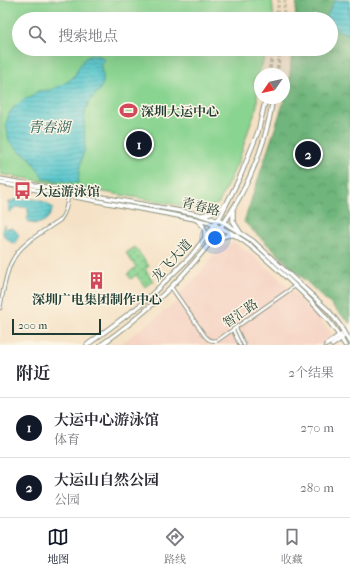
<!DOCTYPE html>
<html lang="zh">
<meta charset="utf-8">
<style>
:root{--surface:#fff;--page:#f7f7f7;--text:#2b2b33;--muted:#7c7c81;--line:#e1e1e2;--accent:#111827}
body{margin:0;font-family:"IM FELL French Canon","Noto Serif SC",serif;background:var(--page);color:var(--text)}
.compass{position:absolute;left:254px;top:68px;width:36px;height:36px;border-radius:50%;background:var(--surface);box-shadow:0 4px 16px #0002;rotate:236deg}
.scale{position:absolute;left:12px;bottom:10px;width:89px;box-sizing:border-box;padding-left:4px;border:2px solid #1f3d34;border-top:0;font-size:11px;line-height:14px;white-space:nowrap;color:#1f3d34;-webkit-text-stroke:3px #fcf5e5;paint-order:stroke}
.you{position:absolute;left:215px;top:238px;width:14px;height:14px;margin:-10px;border:3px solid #fff;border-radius:50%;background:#1a73e8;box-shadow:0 0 0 6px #1a73e833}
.badge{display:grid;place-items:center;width:26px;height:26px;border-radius:50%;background:var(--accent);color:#fff;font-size:13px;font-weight:700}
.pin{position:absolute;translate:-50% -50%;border:2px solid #fff;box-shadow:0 1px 4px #0006}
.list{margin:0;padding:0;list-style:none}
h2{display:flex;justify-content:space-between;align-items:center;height:52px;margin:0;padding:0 16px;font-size:17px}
h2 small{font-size:13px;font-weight:400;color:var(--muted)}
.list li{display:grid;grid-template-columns:26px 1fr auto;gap:12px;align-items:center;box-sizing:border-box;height:60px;padding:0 16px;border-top:1px solid var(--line)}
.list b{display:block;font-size:15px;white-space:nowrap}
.list p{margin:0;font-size:13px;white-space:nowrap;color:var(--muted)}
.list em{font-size:13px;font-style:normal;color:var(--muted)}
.icon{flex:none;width:22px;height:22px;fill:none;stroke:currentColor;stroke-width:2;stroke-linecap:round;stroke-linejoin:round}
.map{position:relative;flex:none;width:350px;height:345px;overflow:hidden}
.search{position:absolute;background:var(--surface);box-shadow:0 4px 16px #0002;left:12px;right:12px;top:12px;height:44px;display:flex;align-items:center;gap:10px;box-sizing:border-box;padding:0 14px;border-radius:22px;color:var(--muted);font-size:15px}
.sheet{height:172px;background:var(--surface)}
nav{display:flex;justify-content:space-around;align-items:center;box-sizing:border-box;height:56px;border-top:1px solid var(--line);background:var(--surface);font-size:11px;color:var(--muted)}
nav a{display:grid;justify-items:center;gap:2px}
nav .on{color:var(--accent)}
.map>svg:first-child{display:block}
.built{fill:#f5d2c2}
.grass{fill:url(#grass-dots);stroke:#548862}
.forest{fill:url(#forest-crowns);stroke:#477a58}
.garden{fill:#8ad491;stroke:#548862}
.water{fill:url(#water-rules);stroke:#3d8382}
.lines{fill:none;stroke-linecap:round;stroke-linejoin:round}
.secondary-tunnel{stroke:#cac1a9;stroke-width:3.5;stroke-dasharray:3.5 2;stroke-linecap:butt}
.minor-casing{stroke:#8a907d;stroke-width:4.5}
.tertiary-casing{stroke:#8a907d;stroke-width:5.5}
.secondary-casing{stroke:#8a907d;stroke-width:5.5}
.minor{stroke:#fff;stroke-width:2.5}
.tertiary{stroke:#fff;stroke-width:3.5}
.secondary{stroke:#fff;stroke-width:3.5}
.labels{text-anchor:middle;stroke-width:3;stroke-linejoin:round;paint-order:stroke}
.poi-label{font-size:13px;font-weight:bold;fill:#1f3d34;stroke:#fcf5e5;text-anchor:start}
.street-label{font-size:13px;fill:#1f3d34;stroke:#fcf5e5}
.water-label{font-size:14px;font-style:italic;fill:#2e605b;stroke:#fcf5e5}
</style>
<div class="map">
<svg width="350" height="345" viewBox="0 0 350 345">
<defs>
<pattern id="grass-dots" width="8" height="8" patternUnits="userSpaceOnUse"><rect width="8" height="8" fill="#8ad491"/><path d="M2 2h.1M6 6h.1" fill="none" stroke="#70ad77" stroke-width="1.8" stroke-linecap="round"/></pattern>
<pattern id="forest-crowns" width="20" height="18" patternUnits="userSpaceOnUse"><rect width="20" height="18" fill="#6fb67b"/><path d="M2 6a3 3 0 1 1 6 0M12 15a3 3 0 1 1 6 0" fill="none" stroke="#5b9566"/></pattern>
<pattern id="water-rules" width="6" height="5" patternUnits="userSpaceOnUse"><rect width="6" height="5" fill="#5bc9cf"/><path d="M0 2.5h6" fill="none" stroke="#4ba4a9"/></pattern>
</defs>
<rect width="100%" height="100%" fill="#fcf5e5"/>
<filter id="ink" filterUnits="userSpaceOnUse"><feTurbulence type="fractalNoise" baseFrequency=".025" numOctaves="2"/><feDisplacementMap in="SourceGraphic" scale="8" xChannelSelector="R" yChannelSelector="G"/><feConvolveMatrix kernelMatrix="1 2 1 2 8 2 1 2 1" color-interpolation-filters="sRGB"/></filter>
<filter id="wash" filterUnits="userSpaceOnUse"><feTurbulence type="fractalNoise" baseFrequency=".012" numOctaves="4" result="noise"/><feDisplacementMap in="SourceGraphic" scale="16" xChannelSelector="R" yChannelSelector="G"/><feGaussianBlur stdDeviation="0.9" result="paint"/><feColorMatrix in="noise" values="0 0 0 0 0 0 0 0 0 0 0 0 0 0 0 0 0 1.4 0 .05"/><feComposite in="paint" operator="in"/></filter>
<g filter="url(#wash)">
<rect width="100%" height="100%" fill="#f5e2c6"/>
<polygon class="built" points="235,243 255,257 287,286 324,324 340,345 203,345 201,336 202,345 119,345 177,302 200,333 175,298 202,271 222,246"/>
<polygon class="grass" points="135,247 149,266 145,269 153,281 145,287 136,275 131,279 127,274 136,267 126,253"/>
<polygon class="forest" points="297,0 350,0 350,324 347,320 244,222 289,86 292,49 331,49 331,19 295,19"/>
<path class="garden" d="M0,0H272L274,19H19V49H267L259,74C256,76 254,78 254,81C254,85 256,90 257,94C258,103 256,114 251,122L239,160L219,203L214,206L204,210L168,203L0,174Z"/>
<g class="water">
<path d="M335,0H350V6L349,7L350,35C342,32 331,29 331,19H328L326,17Z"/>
<path d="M92,55L100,56L105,60C96,64 105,74 103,82C101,92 90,97 87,107C82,120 85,134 85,147C84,152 82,157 81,162C79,169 79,176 78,183L44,179L30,158L19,151L9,141L6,124L9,114L14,107L26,98H31C36,89 41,91 50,90C53,89 64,84 67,82C80,75 78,58 92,55Z"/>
<path d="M17,199C28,198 44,198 53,208C50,219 41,226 30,223L27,219L29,214L28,213V207H15L12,211L9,212V202Z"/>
<path d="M4,225H5L6,229L13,228L19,235L15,243H13C6,240 0,233 4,225Z"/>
</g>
</g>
<g filter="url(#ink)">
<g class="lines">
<g class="secondary-tunnel">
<polyline points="276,19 279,0"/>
<polyline points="283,19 285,0"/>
<polyline points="269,74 273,49"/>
<polyline points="277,74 280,49"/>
</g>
<defs>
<g id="minor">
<path d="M171,287L205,336C208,340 212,342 218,340L295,286"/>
<path d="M0,308C3,293 5,276 11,263C20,243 43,232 60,220C66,213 67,204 68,196"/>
<polyline points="236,328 244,345"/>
<polyline points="233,330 240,345"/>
</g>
<g id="tertiary">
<polyline points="0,179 197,214 225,223 253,241 328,310 339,324 350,343"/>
<path d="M0,183L195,219C234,227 261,254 289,280C312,302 329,317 345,345"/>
<polyline points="326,345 341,334"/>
<polyline points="332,345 343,337"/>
</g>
<g id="secondary">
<polyline points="233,211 233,221 240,232"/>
<polyline points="202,215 214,212 226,204"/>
<path d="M195,219C203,223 206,229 205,237"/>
<path d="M211,244C219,238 226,234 237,235"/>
<polyline points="87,345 142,304 190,257 205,238 221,215 240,177 258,132 266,98"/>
<path d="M101,345C185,286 258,203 273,98"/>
</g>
</defs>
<use href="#minor" class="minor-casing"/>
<use href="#tertiary" class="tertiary-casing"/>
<use href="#secondary" class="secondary-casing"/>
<use href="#minor" class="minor"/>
<use href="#tertiary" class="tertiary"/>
<use href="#secondary" class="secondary"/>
</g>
</g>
<defs>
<symbol id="stadium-bare" viewBox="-9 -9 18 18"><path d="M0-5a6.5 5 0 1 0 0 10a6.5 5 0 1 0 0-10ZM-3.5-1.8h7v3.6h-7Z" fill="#d1495b" stroke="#fcf5e5" stroke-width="2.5" paint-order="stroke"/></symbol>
<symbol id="bus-bare" viewBox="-9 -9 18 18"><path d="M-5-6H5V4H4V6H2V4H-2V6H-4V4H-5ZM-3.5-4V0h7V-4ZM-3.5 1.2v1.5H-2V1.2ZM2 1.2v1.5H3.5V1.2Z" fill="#d1495b" stroke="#fcf5e5" stroke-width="2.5" paint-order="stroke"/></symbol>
<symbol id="building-bare" viewBox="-9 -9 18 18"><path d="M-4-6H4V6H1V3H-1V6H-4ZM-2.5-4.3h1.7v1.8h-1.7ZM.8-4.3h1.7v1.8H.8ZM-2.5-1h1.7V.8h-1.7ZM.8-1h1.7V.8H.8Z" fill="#d1495b" stroke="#fcf5e5" stroke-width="2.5" paint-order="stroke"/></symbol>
</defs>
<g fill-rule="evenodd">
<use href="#stadium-bare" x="116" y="98" width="25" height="25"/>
<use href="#bus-bare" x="10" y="178" width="25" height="25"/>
<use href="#building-bare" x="84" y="268" width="25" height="25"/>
</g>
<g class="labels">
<g class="poi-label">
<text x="141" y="116">深圳大运中心</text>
<text x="35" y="196">大运游泳馆</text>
<text x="97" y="304" text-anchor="middle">深圳广电集团制作中心</text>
</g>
<g class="street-label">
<text transform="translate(201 206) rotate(14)" y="5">青春路</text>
<text transform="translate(171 260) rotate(-47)" y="5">龙飞大道</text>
<text transform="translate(240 313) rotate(-35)" y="5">智汇路</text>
</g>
<g class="water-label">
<text x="49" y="132">青春湖</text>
</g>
</g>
</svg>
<svg class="compass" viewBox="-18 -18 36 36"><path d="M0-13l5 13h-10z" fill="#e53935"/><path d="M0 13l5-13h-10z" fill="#7c7c81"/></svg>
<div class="scale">200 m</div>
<div class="you"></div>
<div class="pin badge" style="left:139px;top:144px">1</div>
<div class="pin badge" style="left:308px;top:154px">2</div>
<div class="search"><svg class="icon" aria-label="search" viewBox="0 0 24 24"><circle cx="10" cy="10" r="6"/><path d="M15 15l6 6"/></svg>搜索地点</div>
</div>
<section class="sheet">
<h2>附近<small>2个结果</small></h2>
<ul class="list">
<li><span class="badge">1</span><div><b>大运中心游泳馆</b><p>体育</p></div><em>270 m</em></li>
<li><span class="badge">2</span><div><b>大运山自然公园</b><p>公园</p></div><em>280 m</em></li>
</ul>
</section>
<nav>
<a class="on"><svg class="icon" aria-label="map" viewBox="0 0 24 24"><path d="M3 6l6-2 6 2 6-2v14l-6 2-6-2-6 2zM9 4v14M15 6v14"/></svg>地图</a>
<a><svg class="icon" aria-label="directions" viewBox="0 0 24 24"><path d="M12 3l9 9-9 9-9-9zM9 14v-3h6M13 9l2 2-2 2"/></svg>路线</a>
<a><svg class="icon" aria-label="saved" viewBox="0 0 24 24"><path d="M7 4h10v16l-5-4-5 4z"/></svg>收藏</a>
</nav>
